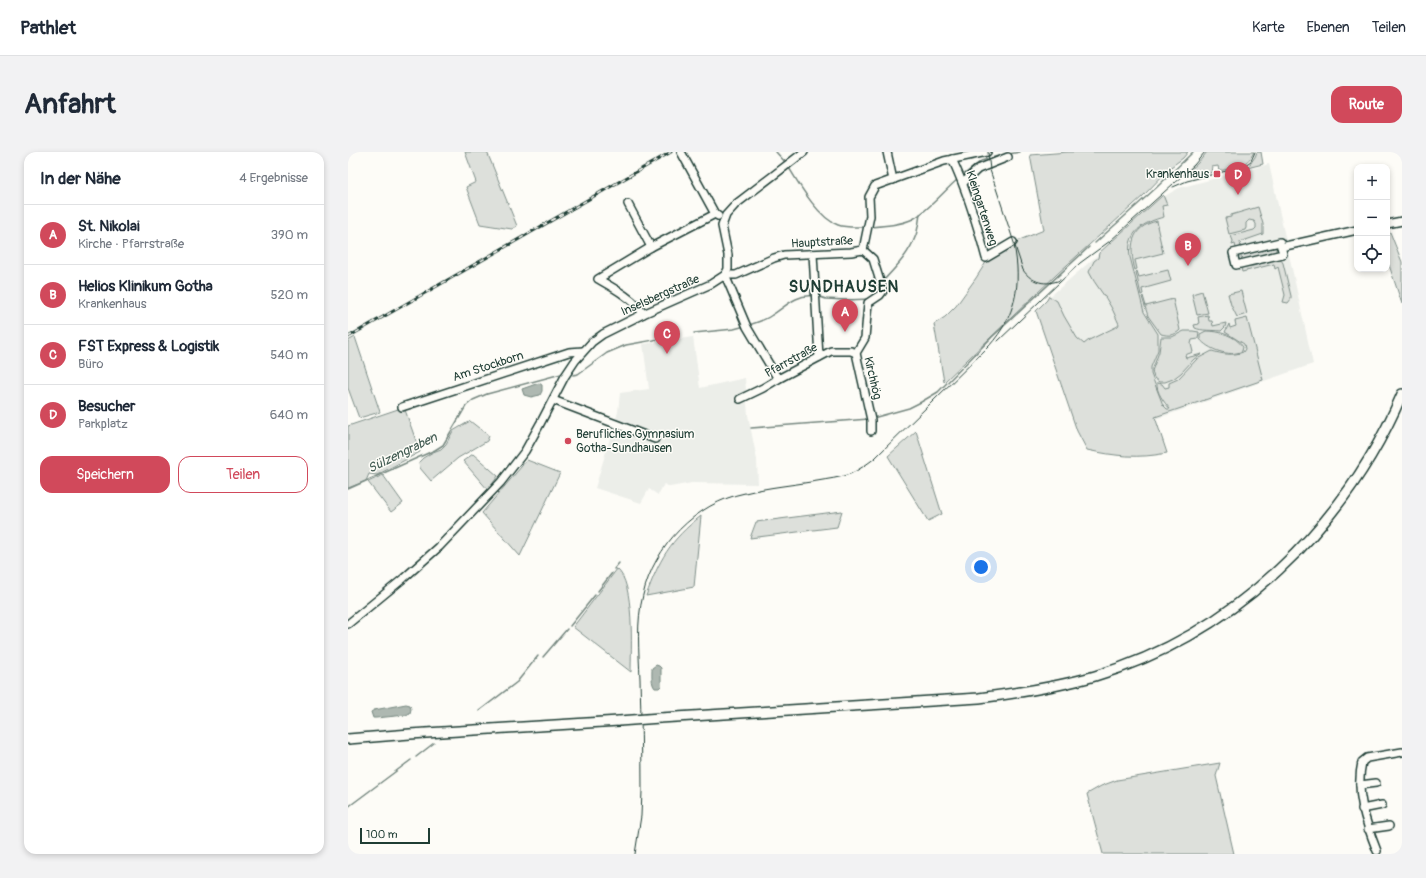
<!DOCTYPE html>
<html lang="de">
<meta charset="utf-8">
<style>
:root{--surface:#fff;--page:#f2f2f3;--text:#1f2937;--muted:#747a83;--line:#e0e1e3;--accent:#d1495b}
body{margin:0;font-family:Pangolin,sans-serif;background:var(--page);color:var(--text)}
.controls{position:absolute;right:12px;top:12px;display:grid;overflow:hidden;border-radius:8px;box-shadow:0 2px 6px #0003}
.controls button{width:36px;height:36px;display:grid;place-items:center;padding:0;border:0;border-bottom:1px solid var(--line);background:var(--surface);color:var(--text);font:20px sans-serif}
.scale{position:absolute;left:12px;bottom:10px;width:70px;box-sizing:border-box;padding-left:4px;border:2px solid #1f3d34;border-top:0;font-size:11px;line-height:14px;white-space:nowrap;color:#1f3d34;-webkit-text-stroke:3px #fdfcf7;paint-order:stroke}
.you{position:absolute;left:633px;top:415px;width:14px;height:14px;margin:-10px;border:3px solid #fff;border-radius:50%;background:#1a73e8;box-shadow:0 0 0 6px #1a73e833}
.badge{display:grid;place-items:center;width:26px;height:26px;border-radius:50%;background:var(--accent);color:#fff;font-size:13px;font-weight:700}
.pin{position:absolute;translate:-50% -33px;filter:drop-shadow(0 1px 2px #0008)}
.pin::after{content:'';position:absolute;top:21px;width:14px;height:12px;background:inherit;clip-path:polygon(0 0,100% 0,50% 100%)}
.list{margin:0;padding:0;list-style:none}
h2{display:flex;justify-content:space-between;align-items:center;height:52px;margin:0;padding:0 16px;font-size:17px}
h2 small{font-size:13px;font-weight:400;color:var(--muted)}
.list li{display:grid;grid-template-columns:26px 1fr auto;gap:12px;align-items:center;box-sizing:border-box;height:60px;padding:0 16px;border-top:1px solid var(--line)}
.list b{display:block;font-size:15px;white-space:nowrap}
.list p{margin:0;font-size:13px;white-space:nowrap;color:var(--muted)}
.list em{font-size:13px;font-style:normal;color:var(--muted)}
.actions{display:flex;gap:8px;padding:12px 16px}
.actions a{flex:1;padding:9px 0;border:1px solid var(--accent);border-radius:12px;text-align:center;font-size:14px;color:var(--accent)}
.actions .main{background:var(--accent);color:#fff}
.icon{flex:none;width:22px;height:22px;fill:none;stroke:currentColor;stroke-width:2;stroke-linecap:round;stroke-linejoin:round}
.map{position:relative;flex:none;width:1054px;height:702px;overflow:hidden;border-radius:12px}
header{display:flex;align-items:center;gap:24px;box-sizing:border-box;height:56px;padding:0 20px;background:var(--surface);border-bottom:1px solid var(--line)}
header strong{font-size:19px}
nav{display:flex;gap:22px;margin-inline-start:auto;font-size:14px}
.intro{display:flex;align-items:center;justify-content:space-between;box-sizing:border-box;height:96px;padding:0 24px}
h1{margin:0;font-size:28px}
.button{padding:10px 18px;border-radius:12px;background:var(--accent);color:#fff;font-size:14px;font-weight:700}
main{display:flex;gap:24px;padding:0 24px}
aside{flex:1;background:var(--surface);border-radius:12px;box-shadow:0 2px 6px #0003}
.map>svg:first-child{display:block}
.built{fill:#eceee9}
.green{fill:#dde0db;stroke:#7e8e88}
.water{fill:#aeb8b1;stroke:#75877f}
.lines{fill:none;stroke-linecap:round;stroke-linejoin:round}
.stream{stroke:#75877f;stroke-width:1.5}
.minor-casing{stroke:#1f3d34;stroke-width:10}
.major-casing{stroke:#1f3d34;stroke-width:12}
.minor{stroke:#fdfcf7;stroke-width:7}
.major{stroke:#fdfcf7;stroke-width:9}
.tram{stroke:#1f3d34;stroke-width:1}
.rail-casing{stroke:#1f3d34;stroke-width:3}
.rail{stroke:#fdfcf7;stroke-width:1.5;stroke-dasharray:4.5;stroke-linecap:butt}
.major-bridge-casing{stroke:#1f3d34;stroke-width:12;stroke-linecap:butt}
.major-bridge{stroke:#fdfcf7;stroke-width:9}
.poi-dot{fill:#d1495b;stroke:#fdfcf7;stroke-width:1.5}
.labels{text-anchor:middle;stroke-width:3;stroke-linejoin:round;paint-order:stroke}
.poi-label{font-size:12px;fill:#1f3d34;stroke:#fdfcf7;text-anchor:end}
.street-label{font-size:12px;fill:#1f3d34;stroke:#fdfcf7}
.water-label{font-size:13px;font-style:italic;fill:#435c53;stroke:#fdfcf7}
.district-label{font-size:16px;font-weight:bold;letter-spacing:1px;fill:#1f3d34;stroke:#fdfcf7}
</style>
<header>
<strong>Pathlet</strong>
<nav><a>Karte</a><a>Ebenen</a><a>Teilen</a></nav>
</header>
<div class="intro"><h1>Anfahrt</h1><a class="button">Route</a></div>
<main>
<aside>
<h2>In der Nähe<small>4 Ergebnisse</small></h2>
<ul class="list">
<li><span class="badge">A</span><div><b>St. Nikolai</b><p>Kirche · Pfarrstraße</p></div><em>390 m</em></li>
<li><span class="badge">B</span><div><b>Helios Klinikum Gotha</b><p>Krankenhaus</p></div><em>520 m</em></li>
<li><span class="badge">C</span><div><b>FST Express &amp; Logistik</b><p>Büro</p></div><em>540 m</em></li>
<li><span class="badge">D</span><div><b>Besucher</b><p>Parkplatz</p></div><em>640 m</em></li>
</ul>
<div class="actions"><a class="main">Speichern</a><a>Teilen</a></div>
</aside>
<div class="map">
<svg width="1054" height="702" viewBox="0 0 1054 702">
<rect width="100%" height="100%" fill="#fdfcf7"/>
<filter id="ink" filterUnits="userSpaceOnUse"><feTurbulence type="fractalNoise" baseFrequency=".025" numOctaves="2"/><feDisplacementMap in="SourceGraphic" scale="8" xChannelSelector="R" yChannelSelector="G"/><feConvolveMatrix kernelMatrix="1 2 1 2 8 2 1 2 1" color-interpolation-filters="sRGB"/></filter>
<g filter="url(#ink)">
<g class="built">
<polygon points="921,12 965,212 808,267 799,262 807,257 740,256 731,250 703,160 698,148 817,44 831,36"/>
<polygon points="345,185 352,236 397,226 400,263 409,308 410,332 344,331 322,335 316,332 310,343 301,337 293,351 247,336 270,260 272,241 301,237 295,192"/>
</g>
<g class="green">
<polygon points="117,0 139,0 169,74 164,77 132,72 118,35 128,30"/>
<polygon points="720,0 840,0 835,6 823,15 795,44 708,123 596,230 586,172 597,165 608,154 628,126 640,107 669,89 696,78 682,3"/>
<path d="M859,0H906C898,16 886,15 871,19L870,14L864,15L865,20L845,25L840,20L850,11Z"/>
<polygon points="909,0 913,0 915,12 899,16 907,5"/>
<path d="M815,43L819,53L814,54L816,65C796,70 778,80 782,105L796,160L810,182V198L803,215V222L815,253L819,257H822C816,250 808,240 809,231L814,232L817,236L821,235V231L830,227L849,207L864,199C873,202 886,204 895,200L897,197L896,192L877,180L881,172L882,176L888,174L887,169L899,166L915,228L807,265L819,301C790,307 767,304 739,298L729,279L688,159L699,148L701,144L709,149L716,164L729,186L736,192L741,188L770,174L771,172C768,166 766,160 763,155C757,143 747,133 741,120L746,109L750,106L751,101Z"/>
<polygon points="910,55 915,72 915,82 892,90 893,95 888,96 887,92 884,93 885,89 883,84 906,78 908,76 908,72 906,69 901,68 898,71 898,76 897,78 881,82 877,66 883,65 883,63"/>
<path d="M809,69L810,74H809L815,101L787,108L789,117L787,118C781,95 782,75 809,69Z"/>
<polygon points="1042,80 1054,110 1054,152 1039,107 1039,81"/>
<polygon points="927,94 928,96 928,101 894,108 893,105 893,102"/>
<polygon points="932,106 935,111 943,144 943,147 940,151 935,150 937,143 930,115 927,117 926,112 894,120 893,116 902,114 905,114"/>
<polygon points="820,118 823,129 794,137 795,142 793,143 788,120 789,119 791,125"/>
<polygon points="854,139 860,161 849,163 844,142"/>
<polygon points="893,139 899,162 889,165 883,153 880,142"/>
<path d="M795,144L798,154L825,147L832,178C826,184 821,184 813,182L800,164L794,145Z"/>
<path d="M860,163L861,169H864L865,174L878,171L877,175L873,179C865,178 853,179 847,176L846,173L851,172L850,165Z"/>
<polygon points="836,179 845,179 851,180 850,187 844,188 843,192 845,200 837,203 838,206 854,202 846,207 833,221 825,227 817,230 811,230 806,226 804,219 811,200 813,185 824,185"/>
<path d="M858,179C871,179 887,183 895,195L894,199C882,206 859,197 852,187V182Z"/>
<polygon points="7,185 32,260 11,266 0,236 0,189"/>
<polygon points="56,255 72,300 29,323 21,322 18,329 0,336 0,274"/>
<polygon points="122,269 141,284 139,289 110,306 83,329 72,316 71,310 75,306 85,300 93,297 98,292 105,279"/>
<polygon points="568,279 594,362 580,369 540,304"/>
<polygon points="125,302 150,324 140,338 115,309"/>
<polygon points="179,308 212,321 172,404 134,361"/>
<polygon points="35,323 55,351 43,360 20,330"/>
<polygon points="494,359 489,375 402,386 408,370"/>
<path d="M353,364L346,435L298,444C311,408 322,388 353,364Z"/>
<path d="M269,417C287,431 283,497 283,520L225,475Z"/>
<polygon points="872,611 868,624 886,702 755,702 739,642 753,634 769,628"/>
</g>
<g class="water">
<polygon points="191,231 194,233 194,239 192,243 183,245 176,243 174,237"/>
<path d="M308,513L311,514L313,516V534L311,536H307C303,532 304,522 304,516Z"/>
<polygon points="58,552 62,553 63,557 62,561 58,563 28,566 25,566 23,560 26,558"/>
</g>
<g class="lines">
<g class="stream">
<polyline points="428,0 438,11"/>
<path d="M440,14C451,32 470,66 490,73C498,76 509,75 518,75"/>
<polyline points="614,24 633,9 650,4 672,0"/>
<path d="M521,75C535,74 552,73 565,67C580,59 596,39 610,27"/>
<polyline points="747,91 808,36 845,0"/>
<path d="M535,129C548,115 561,102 568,83C570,77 571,69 572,62"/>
<polyline points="469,144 478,147 498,148 521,147"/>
<polyline points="525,144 531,135"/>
<path d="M401,173C408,171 417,168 424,163C437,155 448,142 465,144"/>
<polyline points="346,181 386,177 397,174"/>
<polyline points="225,223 230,222 259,201 278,193 322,185"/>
<polyline points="525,266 561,256 573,250 590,240 644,185 741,95"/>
<polyline points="403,276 521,267"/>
<polyline points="0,337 87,298 95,293 118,254 125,248 139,242 213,222"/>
<polyline points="266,417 271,411"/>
<polyline points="250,439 264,421"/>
<polyline points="222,474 247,443"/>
<polyline points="195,505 219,477"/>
<polyline points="131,559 169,530 190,504"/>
<polyline points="68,605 86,591"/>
<polyline points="0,655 63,608"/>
</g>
<defs>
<g id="minor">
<polyline points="333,0 367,62 370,64"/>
<polyline points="539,0 545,28"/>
<path d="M604,7C619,39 629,72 638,106L665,90"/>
<polyline points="615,31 630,17 660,5"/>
<polyline points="280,52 303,95"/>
<polyline points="1039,72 1054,69"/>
<polygon points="932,90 935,102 888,113 885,101"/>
<polyline points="933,95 1009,78"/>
<polyline points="515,98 525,107 535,139 532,143 520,151 517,186 508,201 523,268 523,279"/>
<polyline points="515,98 522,64 521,45 527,34 596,9 639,0"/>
<polyline points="465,102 471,205"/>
<polyline points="377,123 388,123 426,106 436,103 503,100 515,98"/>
<polyline points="377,123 399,175 430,227"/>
<path d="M295,162C288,148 264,135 250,127L303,95L367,62"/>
<polyline points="392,247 415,236 430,227 483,199 503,199 508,201"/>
<polyline points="205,248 307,287"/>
<polyline points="54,255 221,200 235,199"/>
<polyline points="0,472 56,426 91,395 153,330 177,299 192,272 217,224 227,209 244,190 255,182 295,162 363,132 377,123 380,117 380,103 374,74 378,63 388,52 456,0"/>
<polyline points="1012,633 1028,631"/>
<polyline points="1014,657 1034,653"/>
<polyline points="1020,677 1041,674"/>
<path d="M1029,699C1018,671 1007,641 1014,610L1019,606L1054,600"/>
</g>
<g id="major">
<path d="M312,566L631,546C670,541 709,535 747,524C885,483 998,374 1054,242"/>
<polyline points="0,587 62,582 271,569"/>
</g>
</defs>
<use href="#minor" class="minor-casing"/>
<use href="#major" class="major-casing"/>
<use href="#minor" class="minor"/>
<use href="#major" class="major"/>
<g class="tram">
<path d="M640,0L642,18L675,118C684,131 698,134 712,128"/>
<polyline points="825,35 839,29 894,15 903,9 907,0"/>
<polyline points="650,189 732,111 762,89 846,13 857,0"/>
<path d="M287,702L293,664L294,639C294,602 293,565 292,527C291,499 288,470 295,443C306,394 348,351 397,341C421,335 445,333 469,329C480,327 491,326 502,322C511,318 519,312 527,306L641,194C668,164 674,132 666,93"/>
</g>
<defs>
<polyline id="rail" points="0,185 323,0"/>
</defs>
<use href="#rail" class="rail-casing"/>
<use href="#rail" class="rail"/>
<defs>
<polyline id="major-bridge" points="271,569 312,566"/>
</defs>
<use href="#major-bridge" class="major-bridge-casing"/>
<use href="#major-bridge" class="major-bridge"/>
</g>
</g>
<g class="poi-dot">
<rect x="865" y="18" width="8" height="8" rx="2"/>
<circle cx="220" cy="289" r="4"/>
</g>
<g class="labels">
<g class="poi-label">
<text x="861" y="26">Krankenhaus</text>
<text x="228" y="286" text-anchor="start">Berufliches Gymnasium<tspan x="228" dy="14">Gotha-Sundhausen</tspan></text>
</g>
<g class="street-label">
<text transform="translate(634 56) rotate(72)" y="4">Kleingartenweg</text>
<text transform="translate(474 90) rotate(-3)" y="4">Hauptstraße</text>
<text transform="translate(312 143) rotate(-24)" y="4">Inselsbergstraße</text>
<text transform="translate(443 208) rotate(-29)" y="4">Pfarrstraße</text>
<text transform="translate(140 214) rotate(-18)" y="4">Am Stockborn</text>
<text transform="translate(525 226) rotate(77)" y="4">Kirchhög</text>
</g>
<g class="water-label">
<text transform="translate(54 300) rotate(-26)" y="5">Sülzengraben</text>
</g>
<g class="district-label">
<text x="496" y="140">SUNDHAUSEN</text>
</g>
</g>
</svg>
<div class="controls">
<button>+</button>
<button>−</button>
<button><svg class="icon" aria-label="locate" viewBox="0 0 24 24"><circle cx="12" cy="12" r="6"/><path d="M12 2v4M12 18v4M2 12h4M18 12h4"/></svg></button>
</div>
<div class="scale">100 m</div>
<div class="you"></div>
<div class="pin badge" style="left:497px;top:180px">A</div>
<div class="pin badge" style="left:840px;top:114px">B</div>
<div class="pin badge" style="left:319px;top:202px">C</div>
<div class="pin badge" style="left:890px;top:43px">D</div>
</div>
</main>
